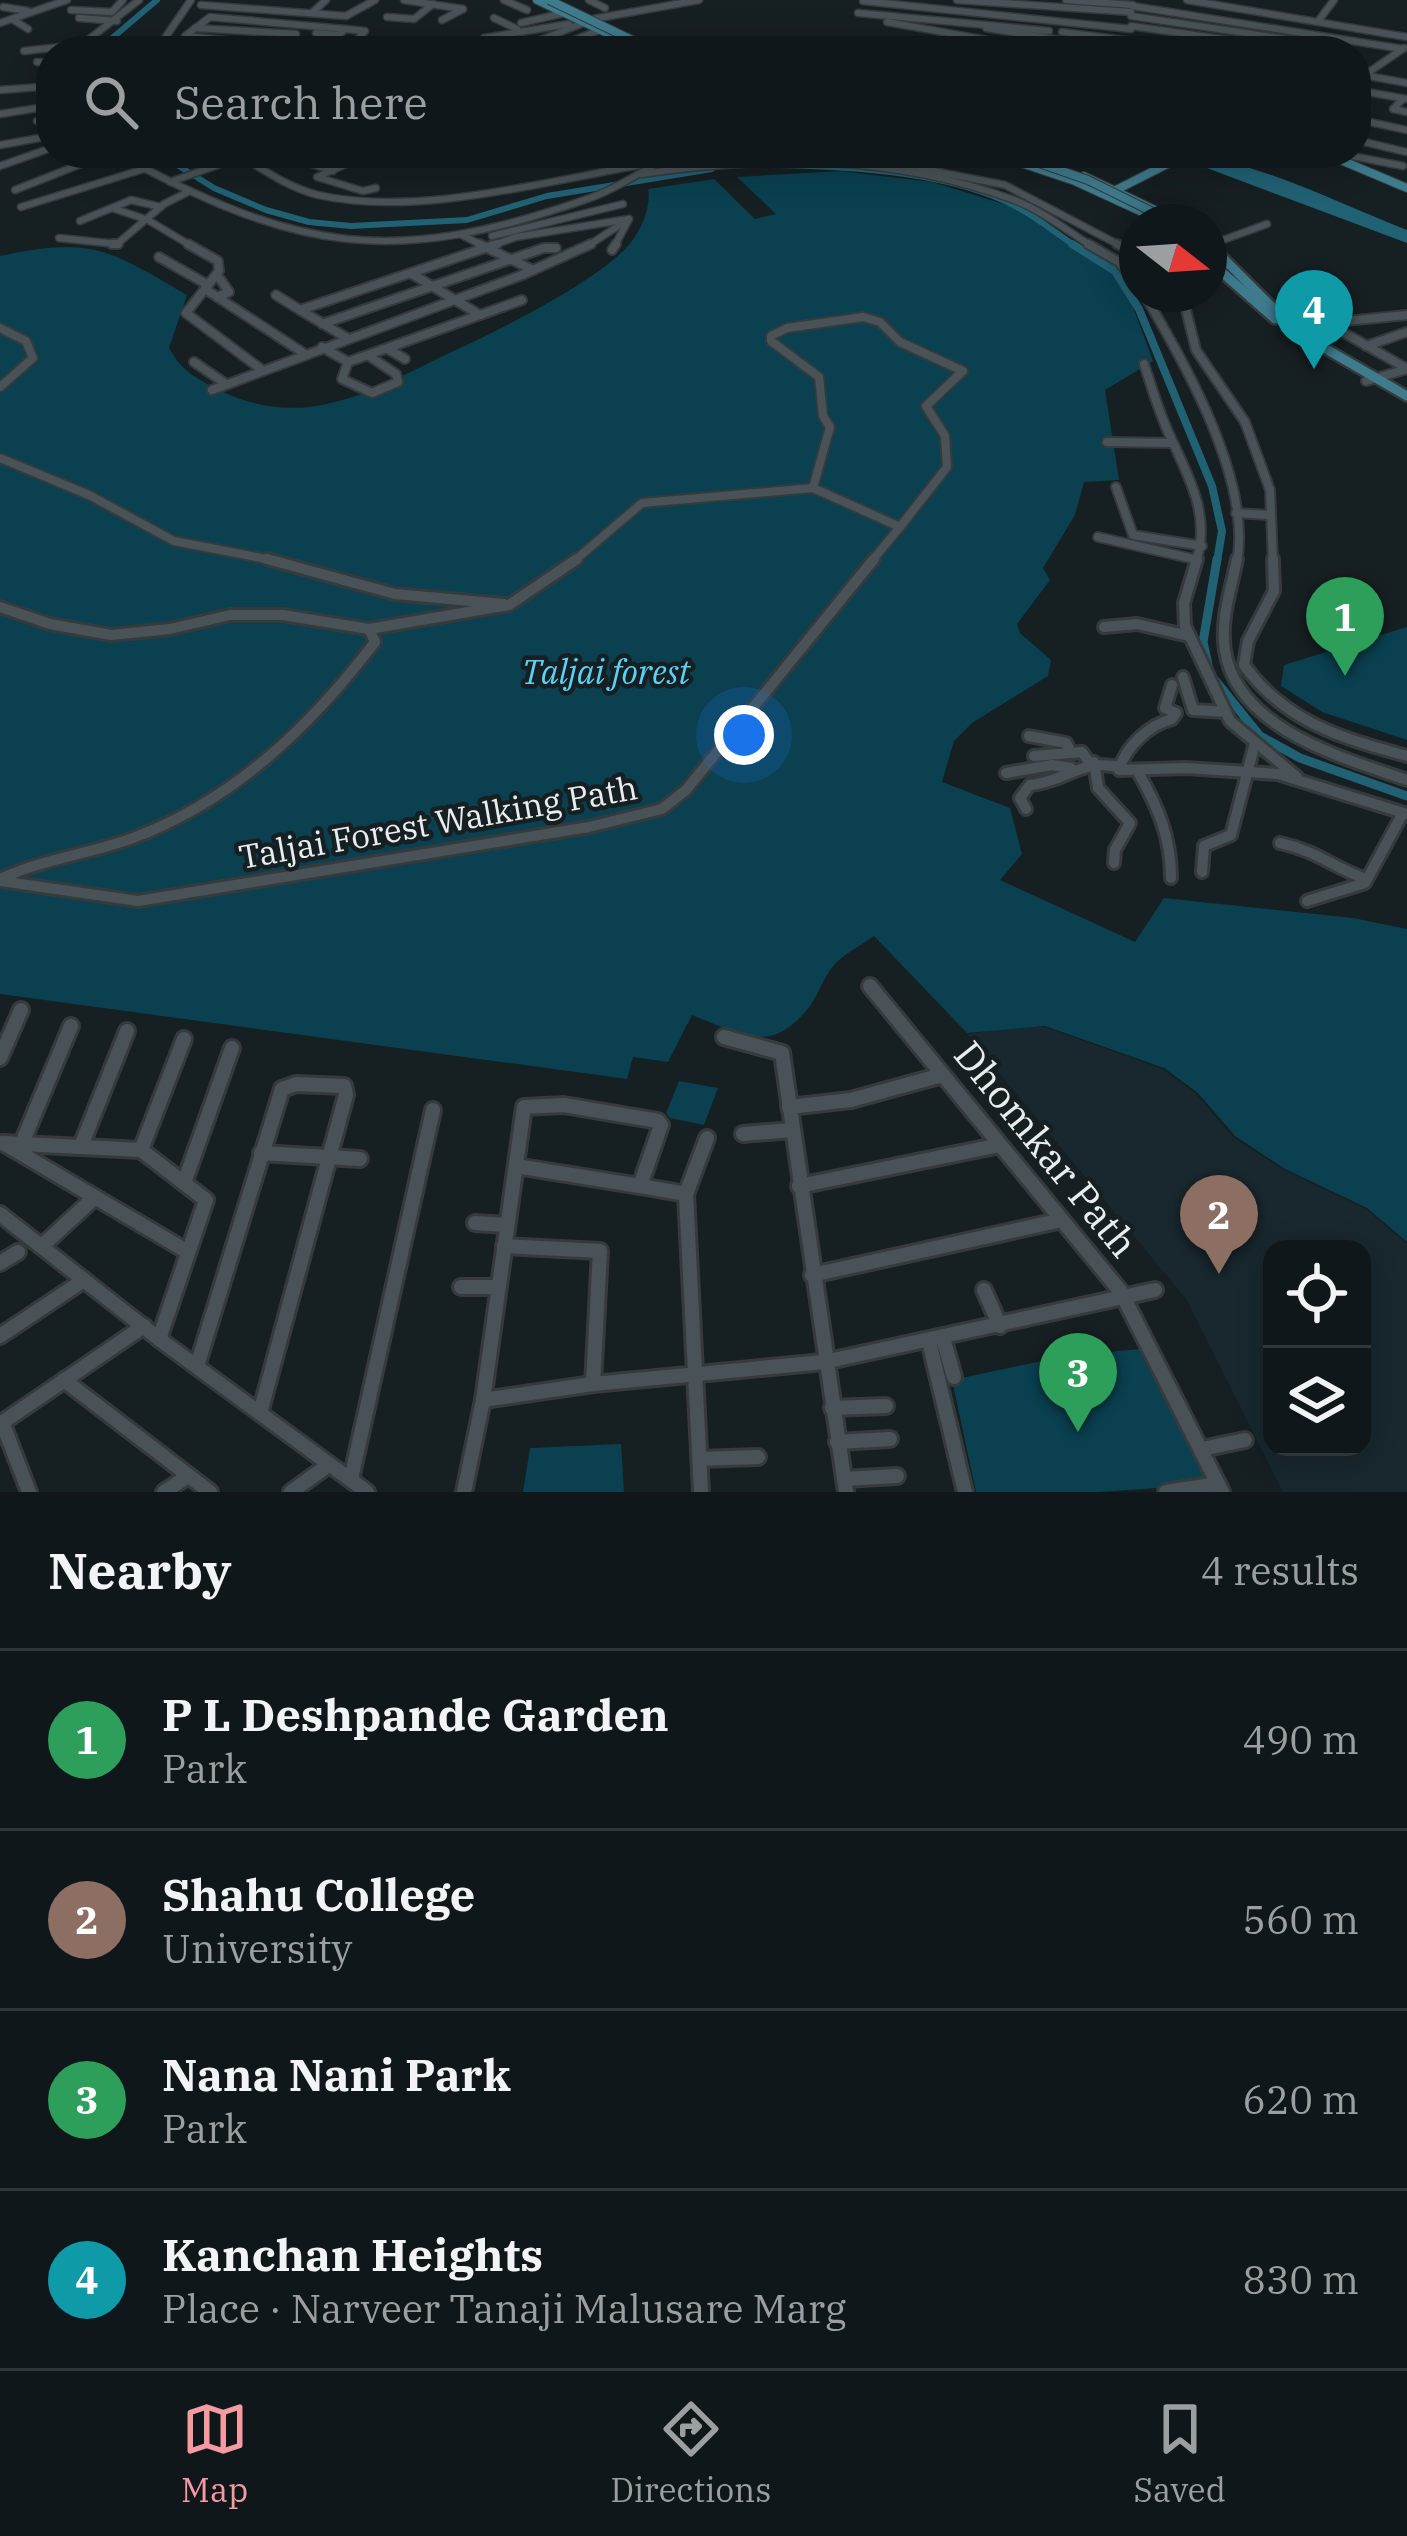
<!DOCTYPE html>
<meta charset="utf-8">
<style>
:root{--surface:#10171a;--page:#1e2427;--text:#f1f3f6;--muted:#9c9fa2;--line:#303639;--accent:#f49aa0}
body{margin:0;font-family:"IBM Plex Serif",serif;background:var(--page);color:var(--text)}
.controls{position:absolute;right:36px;bottom:36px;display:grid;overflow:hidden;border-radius:24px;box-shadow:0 6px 30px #0003}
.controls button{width:108px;height:108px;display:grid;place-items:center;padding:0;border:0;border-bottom:3px solid var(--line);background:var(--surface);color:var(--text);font:60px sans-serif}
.compass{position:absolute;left:1119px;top:204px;width:108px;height:108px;border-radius:50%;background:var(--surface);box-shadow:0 6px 30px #0003;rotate:107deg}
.you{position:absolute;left:744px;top:735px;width:42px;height:42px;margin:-30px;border:9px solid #fff;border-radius:50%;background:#1a73e8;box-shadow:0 0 0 18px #1a73e833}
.badge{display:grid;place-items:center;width:78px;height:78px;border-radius:50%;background:var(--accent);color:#fff;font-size:39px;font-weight:700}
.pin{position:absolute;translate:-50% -99px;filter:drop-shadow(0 3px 6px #0008)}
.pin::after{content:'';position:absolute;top:63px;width:42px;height:36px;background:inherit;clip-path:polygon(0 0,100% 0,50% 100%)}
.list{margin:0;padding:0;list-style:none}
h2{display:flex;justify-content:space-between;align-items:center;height:156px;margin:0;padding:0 48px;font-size:51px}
h2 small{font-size:39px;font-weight:400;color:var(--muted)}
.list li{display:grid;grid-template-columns:78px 1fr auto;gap:36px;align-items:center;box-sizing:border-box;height:180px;padding:0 48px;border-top:3px solid var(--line)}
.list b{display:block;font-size:45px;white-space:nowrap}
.list p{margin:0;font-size:39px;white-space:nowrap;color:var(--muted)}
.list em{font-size:39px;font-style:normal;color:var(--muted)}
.icon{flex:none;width:66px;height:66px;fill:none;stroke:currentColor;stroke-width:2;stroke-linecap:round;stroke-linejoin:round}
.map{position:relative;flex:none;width:1407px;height:1492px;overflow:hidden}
.search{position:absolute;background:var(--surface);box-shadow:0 6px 30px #0003;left:36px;right:36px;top:36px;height:132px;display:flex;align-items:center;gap:30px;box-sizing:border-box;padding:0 42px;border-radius:48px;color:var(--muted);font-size:45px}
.sheet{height:876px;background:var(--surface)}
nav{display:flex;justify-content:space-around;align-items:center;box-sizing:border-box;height:168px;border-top:3px solid var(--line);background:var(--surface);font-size:33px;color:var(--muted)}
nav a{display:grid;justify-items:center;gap:6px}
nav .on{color:var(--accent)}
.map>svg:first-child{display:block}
.built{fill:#18282e;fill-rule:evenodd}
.green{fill:#0a404f}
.water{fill:#216174}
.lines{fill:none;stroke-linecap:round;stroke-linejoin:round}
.canal-far2{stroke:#216174;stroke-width:6}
.canal-far1{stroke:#216174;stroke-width:8}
.canal{stroke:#216174;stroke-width:9}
.minor-far3-casing{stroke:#353b3d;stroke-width:9}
.minor-far2-casing{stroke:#353b3d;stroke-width:12}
.minor-far1-casing{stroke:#353b3d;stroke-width:16}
.minor-casing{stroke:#353b3d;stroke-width:20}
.major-far1-casing{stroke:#353b3d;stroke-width:10}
.major-casing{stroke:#353b3d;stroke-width:14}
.minor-far3{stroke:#495357;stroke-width:6}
.minor-far2{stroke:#495357;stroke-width:8}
.minor-far1{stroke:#495357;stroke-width:10}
.minor{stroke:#495357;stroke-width:14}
.major-far1{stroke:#3e7b8d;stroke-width:8}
.major{stroke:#3e7b8d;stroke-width:9}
.major-bridge-casing{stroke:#353b3d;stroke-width:10;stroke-linecap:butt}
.major-bridge{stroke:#3e7b8d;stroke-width:8}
.labels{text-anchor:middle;stroke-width:9;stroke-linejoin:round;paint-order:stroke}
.park-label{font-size:33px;font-style:italic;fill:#5ad2f7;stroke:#161f22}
.street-label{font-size:33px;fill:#e8eef0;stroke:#161f22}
.near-street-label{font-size:39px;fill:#e8eef0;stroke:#161f22}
</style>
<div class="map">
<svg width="1407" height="1492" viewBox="0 0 1407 1492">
<rect width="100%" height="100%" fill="#161f22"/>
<path class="built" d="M1017,1027H1045L1163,1069L1196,1094L1233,1137L1284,1170L1366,1209L1407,1244V1492H1283L1186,1299L967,1034ZM1362,1249V1447H1272V1249Z"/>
<g class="green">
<path d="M840,171L932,182L1010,206L1113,272L1126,288L1153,361L1105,390L1119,480L1084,482L1075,515L1043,568L1050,580L1017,624L1020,633L1051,660L1048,676L972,723L954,741L942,782L1010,808L1022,854L1000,880L1135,942L1164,898L1353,918L1407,929V1242L1367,1208L1285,1169L1235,1136L1198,1093L1164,1068L1045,1026L967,1033L874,936C862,945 845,953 835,964C824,976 819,993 810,1006C771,1056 743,1035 692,1015L668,1062L633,1057L627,1079L0,994V256C92,236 108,249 187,295L169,348C182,371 194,377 217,389C309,435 376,387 460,348C505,327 584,287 620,254C637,240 652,210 648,189L714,179L755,219L776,214L737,177Z"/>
<polygon points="1407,627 1407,740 1322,712 1281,686 1284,665"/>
<polygon points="679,1081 718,1088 704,1125 670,1118 666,1113"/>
<polygon points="1151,1348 1218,1484 1098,1492 976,1492 952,1380 1065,1356"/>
<polygon points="621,1444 624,1492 523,1492 530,1448"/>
</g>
<path class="water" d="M1167,153C1242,153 1336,203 1407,230V243Z"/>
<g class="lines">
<g class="canal-far2">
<polyline points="97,51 157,0"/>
<polyline points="158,153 214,188 266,210 309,222 351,226 467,220 547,196 712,169"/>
<path d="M771,165C843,166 939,171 1005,201C1030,212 1054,232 1077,247"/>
</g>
<polyline class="canal-far1" points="1072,244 1115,271 1139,309 1212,486 1222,531 1217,562"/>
<polyline class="canal" points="1217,559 1203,642 1210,674 1260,736 1300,758 1407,796"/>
<defs>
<g id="minor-far3">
<polyline points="404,0 463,9"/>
<polyline points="504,0 527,10"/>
<polyline points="589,0 605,8"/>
<polyline points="957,0 1131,12"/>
<polyline points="1066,0 1133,5"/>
<polyline points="1187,0 1407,37"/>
<polyline points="863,1 1131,29"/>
<polyline points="201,5 346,16 375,0"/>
<polyline points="1132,6 1403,49"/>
<polyline points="3,7 28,11"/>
<polyline points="71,10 112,12 123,0"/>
<polyline points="312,13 326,0"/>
<polyline points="858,13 1049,31"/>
<polyline points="1131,16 1313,43"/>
<polyline points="387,17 414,19 433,4"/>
<polyline points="79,18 117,21"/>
<polyline points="494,18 517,29"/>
<polyline points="12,19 28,29"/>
<polyline points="442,20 463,9"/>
<polyline points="1319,20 1334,0"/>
<polyline points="887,22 1049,51"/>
<polyline points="0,23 67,0"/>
<polyline points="521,23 564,13"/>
<polyline points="1131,26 1307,51"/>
<polyline points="195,28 296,34"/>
<polyline points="986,28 1080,43 1074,51"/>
<polyline points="345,29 365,31 355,42"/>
<polyline points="1062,32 1132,41"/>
<polyline points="316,33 339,35"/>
<polyline points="484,38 569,24"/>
<polyline points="307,44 353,47"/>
<polyline points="285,46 185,36 210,17 345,29 324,51"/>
<polyline points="1158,48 1179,51"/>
<polyline points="24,51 78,45"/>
<polyline points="74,51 139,0"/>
<polyline points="156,51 191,0"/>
<polyline points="204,51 216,50"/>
<polyline points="513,51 593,19 699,0"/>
<polyline points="545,51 600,30"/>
<polyline points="579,51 615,37"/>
<polyline points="603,51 626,42"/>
<polyline points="689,51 706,41 762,51"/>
<polyline points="37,62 51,63"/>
<polyline points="51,71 40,93 51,106"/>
<polyline points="1363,75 1407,83"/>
<polyline points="1356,81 1404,48"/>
<polyline points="0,90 40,87"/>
<polyline points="1356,90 1407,99"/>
<polyline points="1403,99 1393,109 1407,112"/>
<polyline points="0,114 51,106"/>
<polyline points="1356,119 1407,130"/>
<polyline points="37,121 51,117"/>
<polyline points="1356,140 1407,152"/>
<polyline points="0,145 51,136"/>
<path d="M116,153C296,252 393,268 590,198C622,187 649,165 681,153"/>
<path d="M236,153C262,169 289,188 318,195C416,217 543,182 640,165"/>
<polyline points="278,153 333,171"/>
<polyline points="371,153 317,177 363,191 376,188"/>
<polyline points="424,153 434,156"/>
<polyline points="635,153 662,157"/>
<polyline points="1352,156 1403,166"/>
<polyline points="676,159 749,153"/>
<polyline points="872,159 1005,185 1123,247"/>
<polyline points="316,164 341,153"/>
<polyline points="0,166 51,148"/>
<path d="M641,174C769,156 890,154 1014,200C1041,210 1068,231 1093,247"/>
<polyline points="170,182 246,155"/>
<polyline points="15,190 109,153"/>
<polyline points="21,207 144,169"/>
<polyline points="112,208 148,220 193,247"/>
<polyline points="80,221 131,200 161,207"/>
<polyline points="462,235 485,247"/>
<polyline points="492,236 623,204"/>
<polyline points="59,238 117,244 164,204 190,191"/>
<polyline points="1209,245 1267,224"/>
<polyline points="488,247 516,237 629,219 614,247"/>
<polyline points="586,247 629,219"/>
</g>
<g id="minor-far2">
<polyline points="112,244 118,244"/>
<polyline points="188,244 218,261 219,271 186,313 262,370"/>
<polyline points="479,244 531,269"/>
<polyline points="1088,244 1119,262 1137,285"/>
<polyline points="1117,244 1137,254"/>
<polyline points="612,250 616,244"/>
<polyline points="159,257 208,285"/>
<polyline points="205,289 305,354"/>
<path d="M1144,294C1185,363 1252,481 1237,562"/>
<polyline points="1177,294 1185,306 1196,350 1245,422 1270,490 1273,562"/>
<polyline points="276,295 300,310 497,244"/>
<polyline points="217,297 229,292 220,279"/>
<polyline points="300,310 347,338"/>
<polyline points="480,315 522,300"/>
<polygon points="863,317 880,322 900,342 963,371 926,406 945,436 947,467 900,527 813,488 830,427 823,416 819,377 771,341 771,336 787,328"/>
<polyline points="322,324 544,248 556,248"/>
<polyline points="1296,326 1407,315"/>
<polyline points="0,328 26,341 33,358 0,387"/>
<polyline points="1346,334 1406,368"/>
<polyline points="1366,346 1407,332"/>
<polyline points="322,347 348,362 480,315 412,274"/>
<polyline points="388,349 405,359"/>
<polyline points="194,362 226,384"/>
<polyline points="348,362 342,379 372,393 398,382 396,374 369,356"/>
<path d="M1144,364C1152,388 1159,413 1170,436C1189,478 1211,515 1196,562"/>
<polyline points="1366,381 1407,369"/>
<polyline points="212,390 522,275 591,244"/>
<polyline points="1107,442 1172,443"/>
<polyline points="0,458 89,495 174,541 282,562"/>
<polyline points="1116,487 1133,535 1202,546"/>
<polyline points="1236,513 1268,515"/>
<polyline points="1098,537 1198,560"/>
<polyline points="573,562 642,503 813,488"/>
<polyline points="871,562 900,527"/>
</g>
<g id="minor-far1">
<polyline points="267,559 395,594 504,604"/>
<polyline points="1197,559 1184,603 1185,626 1230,721 1297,777"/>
<path d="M1237,559C1231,590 1220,619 1225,651C1238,730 1344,758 1407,780"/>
<path d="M1273,559L1274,591L1248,641L1244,665C1285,722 1341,738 1407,756"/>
<polyline points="0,607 50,624 111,635 170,629 230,615 283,615 369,629 509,605 577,559"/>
<polyline points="1104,627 1137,624 1189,636"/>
<polyline points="1183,677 1193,710 1226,712"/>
<path d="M1172,685L1165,708L1176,713L1172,719C1149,725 1126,746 1119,770L1186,768L1278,774L1407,814"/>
<polyline points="1029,736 1066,743 1071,752"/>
<polyline points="1034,756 1082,752 1089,762"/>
<polyline points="1094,762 1098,788 1130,823 1115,850 1114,863"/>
<path d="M1138,772C1158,807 1171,837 1171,878"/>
<polyline points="1006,773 1052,765 1071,768"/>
<path d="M1026,809L1020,798L1030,785C1068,781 1079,759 1119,767"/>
<path d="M1280,843C1317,851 1332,867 1366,879"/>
<polyline points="1202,872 1204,846 1231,835 1255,743"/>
<path d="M0,879C43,859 89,854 133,838C234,800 311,726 375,642L369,629"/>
<polyline points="0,881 138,901 589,827 662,809 686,790 874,559"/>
<polyline points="1307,901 1365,883 1403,813"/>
</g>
<g id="minor">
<polyline points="870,986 1121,1292 1222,1492"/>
<polyline points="724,1037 782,1053 846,1492"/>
<polyline points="0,1058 21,1010"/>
<polyline points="789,1107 851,1100 942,1075"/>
<polyline points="743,1134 792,1130"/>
<polyline points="2,1143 141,1150 206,1200 159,1339"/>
<polyline points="22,1143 71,1026"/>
<polyline points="5,1144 188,1252"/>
<polyline points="81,1146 127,1031"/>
<polyline points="141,1150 184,1039"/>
<polyline points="261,1153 360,1159"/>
<polyline points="516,1166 640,1186"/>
<polyline points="184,1183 232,1048"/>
<polyline points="799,1186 1000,1145"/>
<polyline points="0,1214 159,1339 367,1492"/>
<polyline points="475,1223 507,1225"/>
<polyline points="42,1246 95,1197"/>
<polyline points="504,1246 600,1251 593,1384"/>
<polyline points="0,1263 18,1252"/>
<polyline points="812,1275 1062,1220"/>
<polyline points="461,1287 498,1287"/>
<polyline points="984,1290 1000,1326"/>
<polyline points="0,1336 84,1280"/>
<polyline points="943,1338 954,1377"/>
<polyline points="929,1341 965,1492"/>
<polyline points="197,1366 282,1089 296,1084 344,1086 346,1095 260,1413"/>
<polyline points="64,1380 210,1492"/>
<polyline points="483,1400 593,1384 824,1362 1155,1290"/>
<polyline points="832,1408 886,1406"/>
<polyline points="2,1422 29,1492"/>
<polyline points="0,1424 144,1326"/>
<polyline points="837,1442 890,1439"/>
<polyline points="1202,1449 1245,1440"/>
<polyline points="700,1459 758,1457"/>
<polyline points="351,1479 433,1110"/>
<polyline points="844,1479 897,1476"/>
<polyline points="164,1492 188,1476"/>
<polyline points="291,1492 327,1466"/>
<polyline points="464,1492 483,1400 524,1107 564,1105 658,1121 661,1125 640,1186 686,1194"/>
<polyline points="701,1492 686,1194 707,1138"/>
<polyline points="1166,1492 1218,1484"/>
</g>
<g id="major-far1">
<polyline points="537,0 645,51"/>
<polyline points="991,153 1075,181 1164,222"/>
<polyline points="1324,153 1407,188"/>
<polyline points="1084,176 1180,222"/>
<polyline points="1116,190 1189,153"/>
</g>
<g id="major">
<polyline points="1209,244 1274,309 1321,346 1407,396"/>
<polyline points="1209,261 1275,319"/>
</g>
</defs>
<use href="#minor-far3" class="minor-far3-casing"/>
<use href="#minor-far2" class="minor-far2-casing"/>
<use href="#minor-far1" class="minor-far1-casing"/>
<use href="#minor" class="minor-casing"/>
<use href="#major-far1" class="major-far1-casing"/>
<use href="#major" class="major-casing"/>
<use href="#minor-far3" class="minor-far3"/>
<use href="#minor-far2" class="minor-far2"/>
<use href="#minor-far1" class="minor-far1"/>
<use href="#minor" class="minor"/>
<use href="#major-far1" class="major-far1"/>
<use href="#major" class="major"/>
<defs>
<g id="major-bridge">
<polyline points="549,0 655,51"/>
<polyline points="1010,153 1088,180 1173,222"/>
</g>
</defs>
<use href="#major-bridge" class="major-bridge-casing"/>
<use href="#major-bridge" class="major-bridge"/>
</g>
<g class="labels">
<g class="park-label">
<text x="606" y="684">Taljai forest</text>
</g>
<g class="street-label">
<text transform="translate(438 822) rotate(-10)" y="12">Taljai Forest Walking Path</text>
</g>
<g class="near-street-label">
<text transform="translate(1046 1149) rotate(51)" y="14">Dhomkar Path</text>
</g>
</g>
</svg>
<div class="controls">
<button><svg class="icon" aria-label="locate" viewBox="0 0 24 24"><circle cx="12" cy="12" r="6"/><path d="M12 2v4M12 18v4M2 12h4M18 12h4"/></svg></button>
<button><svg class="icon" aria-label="layers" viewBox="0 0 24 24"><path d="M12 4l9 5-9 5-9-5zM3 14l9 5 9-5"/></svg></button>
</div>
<svg class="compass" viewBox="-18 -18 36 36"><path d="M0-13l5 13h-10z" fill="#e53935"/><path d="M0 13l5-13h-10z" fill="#9c9fa2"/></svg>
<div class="you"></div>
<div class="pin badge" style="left:1345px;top:676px;background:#2e9e5b">1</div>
<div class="pin badge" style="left:1219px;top:1274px;background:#8d6e63">2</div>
<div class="pin badge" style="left:1078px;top:1432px;background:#2e9e5b">3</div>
<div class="pin badge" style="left:1314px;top:369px;background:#0f9aa8">4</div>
<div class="search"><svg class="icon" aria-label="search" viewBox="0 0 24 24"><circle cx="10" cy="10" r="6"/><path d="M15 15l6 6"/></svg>Search here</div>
</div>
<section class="sheet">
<h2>Nearby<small>4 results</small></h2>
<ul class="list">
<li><span class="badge" style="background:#2e9e5b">1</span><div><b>P L Deshpande Garden</b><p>Park</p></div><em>490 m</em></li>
<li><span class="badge" style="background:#8d6e63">2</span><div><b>Shahu College</b><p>University</p></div><em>560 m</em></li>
<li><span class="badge" style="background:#2e9e5b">3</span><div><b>Nana Nani Park</b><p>Park</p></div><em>620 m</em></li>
<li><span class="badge" style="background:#0f9aa8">4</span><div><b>Kanchan Heights</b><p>Place · Narveer Tanaji Malusare Marg</p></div><em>830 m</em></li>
</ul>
</section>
<nav>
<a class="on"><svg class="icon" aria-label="map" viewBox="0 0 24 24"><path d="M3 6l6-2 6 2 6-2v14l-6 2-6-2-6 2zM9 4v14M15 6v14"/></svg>Map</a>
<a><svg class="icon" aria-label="directions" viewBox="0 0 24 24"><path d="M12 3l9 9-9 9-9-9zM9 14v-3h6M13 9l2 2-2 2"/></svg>Directions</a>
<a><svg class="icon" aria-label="saved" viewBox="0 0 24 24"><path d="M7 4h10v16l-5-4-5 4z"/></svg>Saved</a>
</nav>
